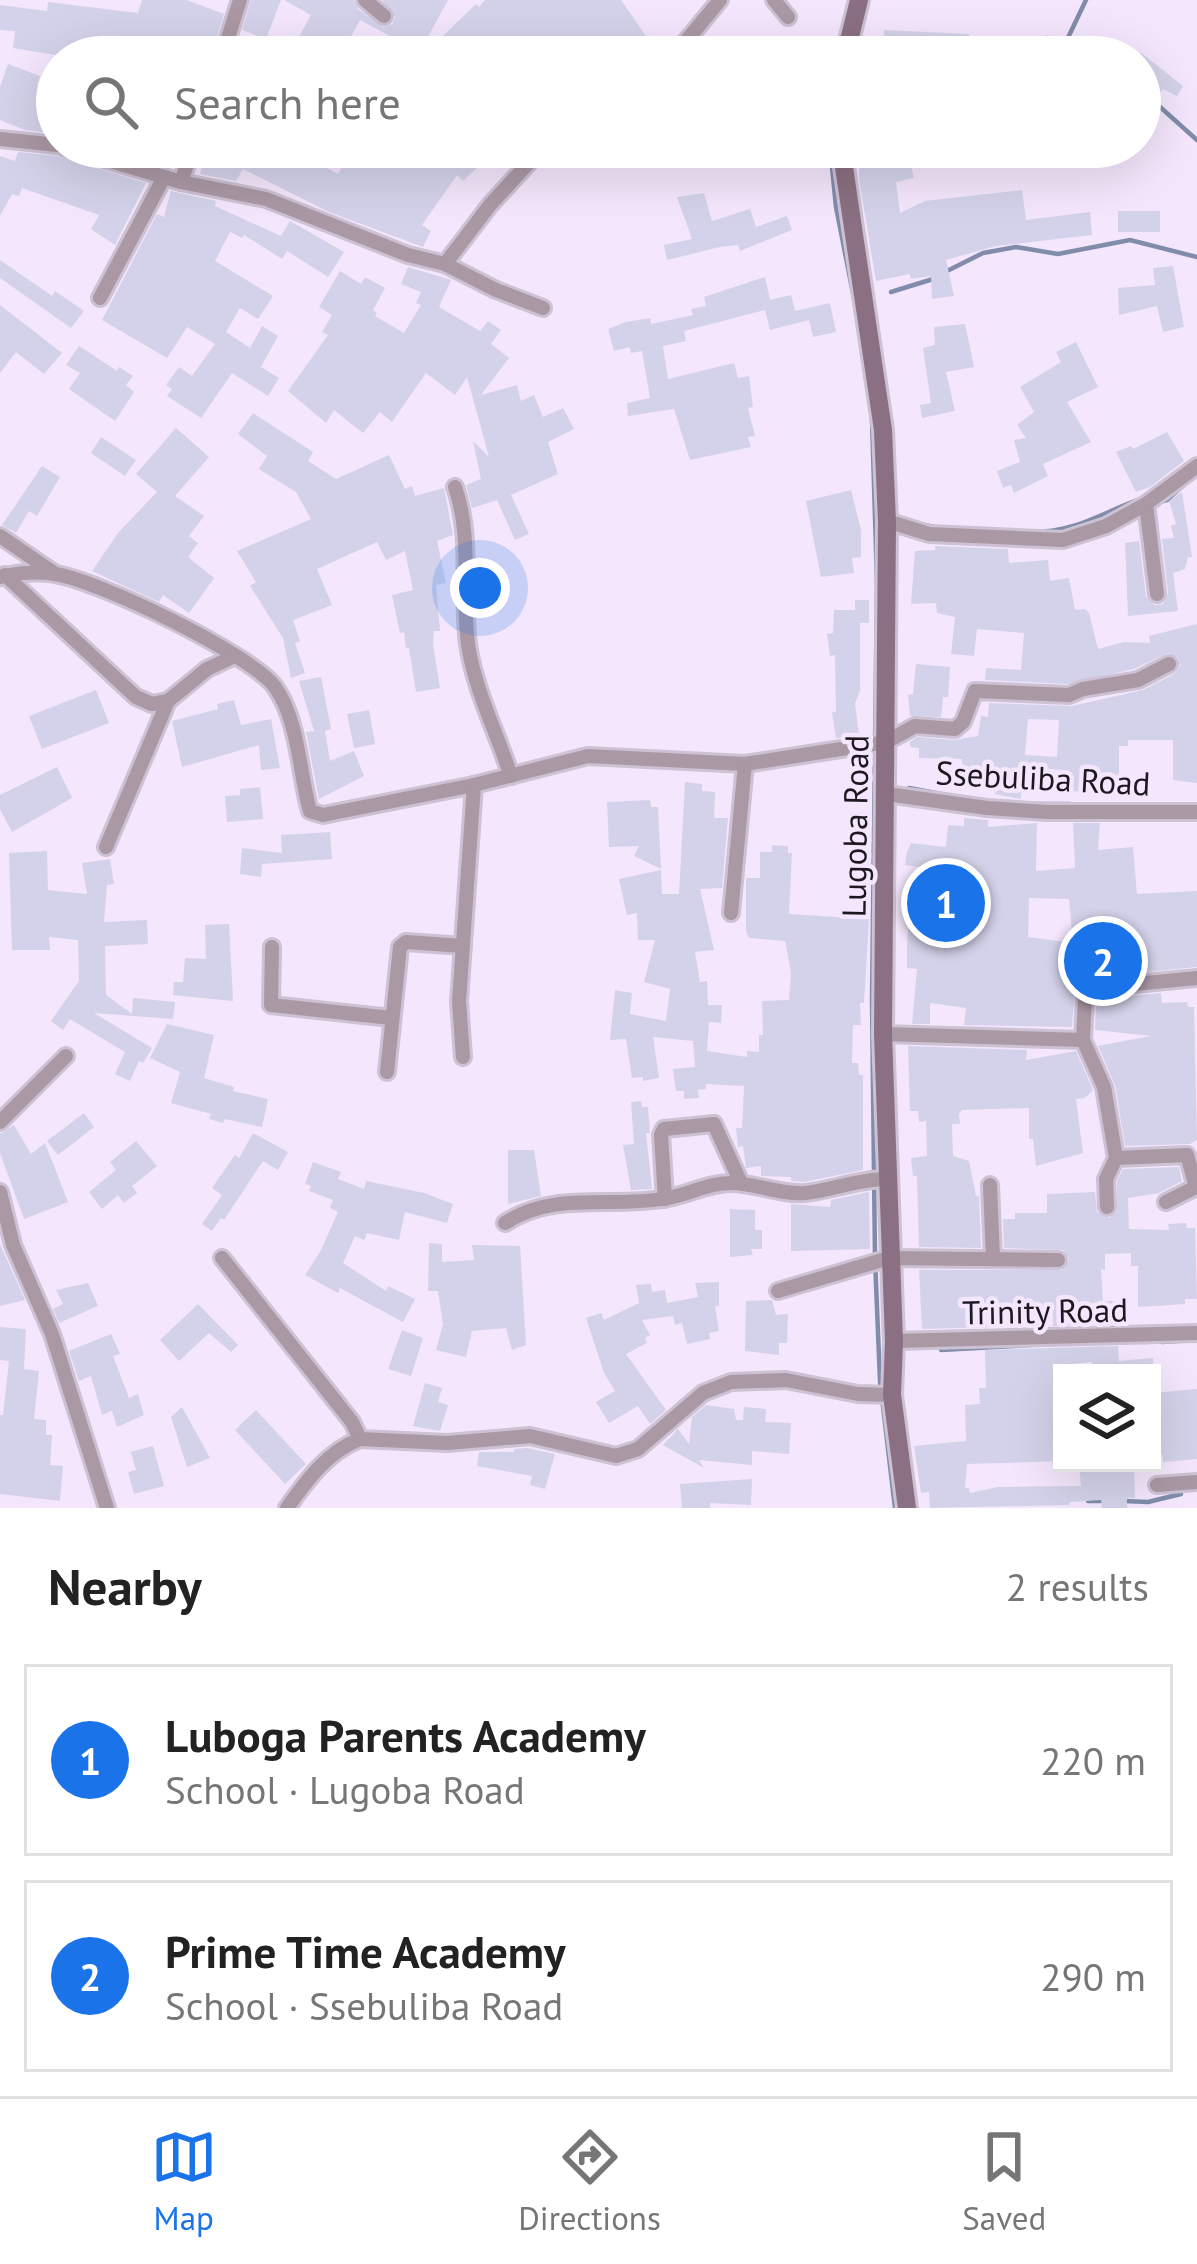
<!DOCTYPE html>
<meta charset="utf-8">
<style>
:root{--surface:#fff;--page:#f2f2f2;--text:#222;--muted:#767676;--line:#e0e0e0;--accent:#1a73e8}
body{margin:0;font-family:"PT Sans",sans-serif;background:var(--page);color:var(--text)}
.controls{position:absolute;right:36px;bottom:36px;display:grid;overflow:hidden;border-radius:0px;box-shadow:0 12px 48px #0002}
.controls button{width:108px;height:108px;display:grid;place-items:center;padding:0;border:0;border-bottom:3px solid var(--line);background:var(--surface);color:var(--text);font:60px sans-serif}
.you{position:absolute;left:480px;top:588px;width:42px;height:42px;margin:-30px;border:9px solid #fff;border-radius:50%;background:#1a73e8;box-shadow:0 0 0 18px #1a73e833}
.badge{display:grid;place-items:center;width:78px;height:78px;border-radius:50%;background:var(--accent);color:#fff;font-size:39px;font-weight:700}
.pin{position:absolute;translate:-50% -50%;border:6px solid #fff;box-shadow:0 3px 12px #0006}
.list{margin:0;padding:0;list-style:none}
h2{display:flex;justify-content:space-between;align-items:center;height:156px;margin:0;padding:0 48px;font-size:51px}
h2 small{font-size:39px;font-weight:400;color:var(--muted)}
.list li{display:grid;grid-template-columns:78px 1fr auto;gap:36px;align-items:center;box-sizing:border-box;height:192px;margin:0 24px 24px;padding:0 24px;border:3px solid var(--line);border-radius:0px}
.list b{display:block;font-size:45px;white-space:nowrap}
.list p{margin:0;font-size:39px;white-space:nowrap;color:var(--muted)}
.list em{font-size:39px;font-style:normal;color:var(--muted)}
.icon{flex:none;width:66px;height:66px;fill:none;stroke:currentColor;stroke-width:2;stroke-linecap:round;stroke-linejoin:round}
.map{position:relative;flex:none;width:1197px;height:1508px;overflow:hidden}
.search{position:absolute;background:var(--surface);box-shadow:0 12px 48px #0002;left:36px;right:36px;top:36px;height:132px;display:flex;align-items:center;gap:30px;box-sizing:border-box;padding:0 42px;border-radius:66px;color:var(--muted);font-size:45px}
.sheet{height:588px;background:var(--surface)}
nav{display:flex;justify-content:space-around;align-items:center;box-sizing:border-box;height:168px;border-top:3px solid var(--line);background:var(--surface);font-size:33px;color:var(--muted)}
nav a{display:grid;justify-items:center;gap:6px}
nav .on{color:var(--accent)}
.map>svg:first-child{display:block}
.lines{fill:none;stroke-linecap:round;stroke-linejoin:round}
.stream{stroke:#808caa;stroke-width:4.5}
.building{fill:#d4d2ea;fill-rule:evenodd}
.street-casing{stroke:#cdc1d4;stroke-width:20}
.secondary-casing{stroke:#cdc1d4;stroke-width:24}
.street{stroke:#aa98a5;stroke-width:14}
.secondary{stroke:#8a7082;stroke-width:18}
.labels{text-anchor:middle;stroke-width:9;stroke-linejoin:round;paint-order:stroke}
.street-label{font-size:33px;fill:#1d1820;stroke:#f4e6fc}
</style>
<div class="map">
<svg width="1197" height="1508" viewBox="0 0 1197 1508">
<rect width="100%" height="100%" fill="#f4e6fc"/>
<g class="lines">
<g class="stream">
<polyline points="1010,45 1048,38 1088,57"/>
<polyline points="1064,46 1086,0"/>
<polyline points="1140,89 1197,140"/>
<polyline points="830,147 836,207 858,319"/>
<polyline points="943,273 983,253 1016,247 1058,254 1130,240 1197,257"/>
<polyline points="891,292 933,279"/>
<polyline points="865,372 871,408"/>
<polyline points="872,419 877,582 872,999 875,1259 880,1381 895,1508"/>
<polyline points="1156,503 1167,500 1190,479"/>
<polyline points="915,523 939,528"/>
<path d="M1034,532C1079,532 1105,510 1147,497"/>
<polyline points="909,788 963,798"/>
<polyline points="1022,804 1070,804"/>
<polyline points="1082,805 1116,805"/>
<polyline points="1132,1341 1147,1342"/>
<polyline points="1162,1342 1192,1340"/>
<polyline points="941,1350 1067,1343"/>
<polyline points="1088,1501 1106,1501"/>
<polyline points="1124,1501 1148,1502 1181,1494"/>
</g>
</g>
<g class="building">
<polygon points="142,0 187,0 224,14 211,57 136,57 96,47 95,57 67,57 13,48 15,31 0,30 0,5 47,11 48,2 138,13"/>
<polygon points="251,0 281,0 266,39 242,30"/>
<polygon points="284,0 354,0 358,9 383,27 392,24 395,17 382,0 448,0 417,57 393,57 401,42 360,20 340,57 288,57 311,15"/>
<polygon points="485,0 621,0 653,46 637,57 607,57 598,50 588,57 568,57 562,49 551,57 421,57 476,4 479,7"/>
<polygon points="884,30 969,34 970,57 883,53"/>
<polygon points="1140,52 1183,86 1177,96 1163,89 1156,97 1140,84"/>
<polygon points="8,64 40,76 37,85 57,90 57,134 25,130 0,120 0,87"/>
<polygon points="208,147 317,147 311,159 338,174 353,147 412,147 441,168 464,147 499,147 463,181 457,175 422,225 431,231 423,247 329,212 243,169 236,181 200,174 202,166 199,164"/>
<polygon points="860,147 919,147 923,163 911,166 914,178 896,182 900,213 925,201 1022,190 1026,220 1090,212 1092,235 996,246 946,260 954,296 932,299 931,276 911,279 910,274 876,281 859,179"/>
<polygon points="18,152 57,156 146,183 115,245 91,229 99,215 22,188 19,196 12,194 0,216 0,156 15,161"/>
<polygon points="171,191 216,201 215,206 281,236 290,221 344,252 328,277 287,251 282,259 244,235 242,238 230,232 215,261 273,296 258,319 240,308 226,332 250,348 262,326 278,336 261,367 279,378 268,396 232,373 201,418 167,396 172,389 166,385 179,367 192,376 215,344 187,327 167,358 102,320 157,214 164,217"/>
<polygon points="704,193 712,221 750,209 756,227 787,216 792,230 740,251 738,245 720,247 667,260 664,245 692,239 677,197"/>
<rect x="1118" y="211" width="42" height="21"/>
<polygon points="0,260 52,296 55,291 84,311 71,328 0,278"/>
<polygon points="1173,266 1184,327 1163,332 1157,306 1119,315 1118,288 1155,285 1153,268"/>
<polygon points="408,267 451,280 439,307 480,331 488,321 501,330 491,344 509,358 481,395 517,385 521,401 534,395 543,417 563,408 574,429 548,442 558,474 511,495 529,534 515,540 497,500 472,508 466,485 481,479 473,441 489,457 467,377 455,395 426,373 392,422 380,412 363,433 334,410 326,423 288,391 328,335 322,332 332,315 319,307 340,271 361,284 365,277 385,288 373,310 377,313 375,316 404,333 421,305 416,303 421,292 401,284"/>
<polygon points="765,277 770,300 791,295 795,311 830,303 836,332 813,337 809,320 770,330 765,310 684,331 686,341 663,346 668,379 734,363 738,378 749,376 753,407 748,408 755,436 748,437 751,447 690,460 674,409 628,416 627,403 650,398 642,351 631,353 630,347 614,351 608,329 626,322 650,318 651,324 693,315 691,309 706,306 704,297"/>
<polygon points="0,305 62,353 44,374 16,352 0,373"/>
<polygon points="965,324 974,367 946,372 955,411 922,418 920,405 931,403 923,348 935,345 934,327"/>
<polygon points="1076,342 1098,387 1067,402 1091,442 1043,464 1048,476 1014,493 1011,485 1003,488 997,471 1020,462 1014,440 1026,438 1017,425 1034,412 1020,387 1061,362 1056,352"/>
<polygon points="79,346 117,371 119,367 133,376 126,385 134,392 115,421 69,389 80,373 66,365"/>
<polygon points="253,413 313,452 308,461 336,479 389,455 405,489 412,486 415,496 444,488 453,535 437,541 446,583 436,585 440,631 434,631 433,645 440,688 416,692 409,648 406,648 404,632 400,633 392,595 413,590 405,551 386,560 377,542 317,569 332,605 293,620 300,641 295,643 305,673 291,678 283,638 250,586 256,582 237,551 311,519 296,492 259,469 267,456 238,434"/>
<polygon points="176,428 209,457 175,496 204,516 189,536 198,543 188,557 214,578 189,613 163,595 159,602 92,571 118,533 157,492 136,474"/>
<polygon points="1167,432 1184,461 1150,487 1136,492 1116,452 1131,446 1133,449"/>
<polygon points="101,437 136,460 125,476 91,453"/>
<polygon points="42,466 60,477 37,516 29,511 16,533 2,525"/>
<polygon points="851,490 861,530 861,557 852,558 854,573 821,577 806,501"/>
<polygon points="1182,492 1192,557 1188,557 1185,569 1173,573 1178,611 1128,616 1125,543 1139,541 1146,596 1154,605 1163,604 1168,593 1162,539 1174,538 1171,526 1176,524 1169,501"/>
<path d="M935,546L1008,549L1009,563L1048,560L1050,581L1069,578L1075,610L1085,609L1089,613L1098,649L1124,642L1150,643L1149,636L1197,624V783L1173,780V740H1128V746H1119V786H1107V792L1062,791L1063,770L1037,768L1036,791H1021V799L995,794L996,783L978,785L977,772H962V759L919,758V748L910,747V742L917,737L954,740L978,736L981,716L988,717L989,703L1072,706L1143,690L1174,674L1180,666L1178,658L1168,653L1134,669L1067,684L985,680L986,668L1021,670L1024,633L977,629L974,656L951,654L955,617L937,613L936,603L911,604L915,551L935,550ZM1028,719L1059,720L1057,757L1025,755Z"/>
<polygon points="855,600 869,600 869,623 860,623 860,691 855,703 859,735 836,738 832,712 836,712 835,655 830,656 827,634 833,633 834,610 855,610"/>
<polygon points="916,664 950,667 948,697 943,697 941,717 910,716 908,695 913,694"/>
<polygon points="321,677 331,729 325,731 330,761 354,751 364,776 319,799 306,732 314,731 299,681"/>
<polygon points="96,690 109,723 42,749 29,716"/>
<polygon points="234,700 241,725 271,719 280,768 261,770 259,745 182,767 172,721 218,709 217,704"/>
<polygon points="369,710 375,744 354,748 347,714"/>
<polygon points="57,767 72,798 12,832 0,809 0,795"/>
<polygon points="685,782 702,784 702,791 715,792 714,818 728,818 722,888 700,889 714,950 695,952 700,982 707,981 708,1005 722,1005 721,1023 709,1022 707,1051 747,1057 747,1051 759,1052 759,1035 763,1035 762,1001 789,1000 791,972 785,941 749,938 746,931 746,878 760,878 760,852 772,852 772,845 788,846 788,853 792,853 789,914 869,919 864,1003 860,1003 861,1025 853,1025 852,1063 858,1063 859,1075 863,1075 863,1170 804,1182 791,1181 791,1177 761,1176 761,1166 746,1168 743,1146 738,1147 736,1128 742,1128 744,1086 706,1084 706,1089 698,1090 699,1098 684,1099 684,1091 676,1091 673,1069 695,1067 693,1041 653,1037 659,1078 643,1081 643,1077 632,1078 626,1039 610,1040 615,990 632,993 630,1014 666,1021 670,989 644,982 655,940 638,940 637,913 627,915 619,879 661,870 662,894 679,894"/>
<polygon points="260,787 263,819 227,822 225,796 240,795 240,789"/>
<polygon points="650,800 651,807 658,807 661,869 634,856 639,846 609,847 607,802"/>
<path d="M964,818L988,820V827L1037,823L1036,871L1075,868L1073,823H1100L1098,850L1133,847L1137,894L1197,891V967L1099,977L1075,992L1072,1027L964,1025L966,1008L930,1003V1024H912L917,969L907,968V945L909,912H915L919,867L905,865L907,852L911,843L946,847L948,825L964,826ZM1029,898L1069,899L1073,943L1028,937Z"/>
<polygon points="330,832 332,859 262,864 261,877 240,874 242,848 282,853 281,835"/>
<polygon points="47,851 48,890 87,894 82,863 110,859 114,884 107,885 104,922 147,920 148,944 105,946 106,995 132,1014 133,998 175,1002 173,1019 94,1013 152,1048 143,1063 139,1061 130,1081 115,1074 125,1052 70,1019 63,1030 51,1021 79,981 78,940 49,937 50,950 12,950 9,853"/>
<polygon points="229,924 233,1001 173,995 174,982 183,982 185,958 206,959 205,925"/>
<polygon points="1161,993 1162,1003 1187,1002 1188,1007 1194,1007 1197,1140 1190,1144 1125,1146 1115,1085 1098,1046 1151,1036 1095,1030 1096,1004 1107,998"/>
<polygon points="167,1024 214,1035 204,1078 234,1087 233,1091 268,1099 262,1127 225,1119 223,1123 209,1119 211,1114 171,1103 180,1072 150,1058"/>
<polygon points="908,1046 1027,1050 1026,1060 1076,1051 1093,1090 1085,1098 1076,1099 1083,1153 1036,1166 1033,1139 1029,1139 1029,1108 962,1110 959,1114 960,1124 952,1124 953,1156 969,1161 976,1196 979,1196 981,1248 919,1247 917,1176 913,1176 911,1158 927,1156 926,1121 919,1122 918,1111 910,1111"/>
<polygon points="641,1101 642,1107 648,1107 650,1133 646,1133 652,1189 631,1190 623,1145 634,1144 631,1102"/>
<polygon points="84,1113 94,1127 58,1155 47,1141"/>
<polygon points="14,1125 31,1154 45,1143 68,1202 24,1219 0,1153 0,1134"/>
<polygon points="253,1133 288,1152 278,1170 263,1161 224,1220 221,1218 212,1231 202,1224 222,1195 212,1188 235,1155 239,1158"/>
<polygon points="136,1141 157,1166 132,1186 137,1193 124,1203 118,1195 102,1209 89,1192 116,1170 110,1162"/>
<polygon points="508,1150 534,1150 541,1196 508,1204"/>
<polygon points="313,1162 341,1172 338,1179 364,1189 366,1181 424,1193 453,1204 447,1223 405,1212 399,1240 367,1233 364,1240 355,1236 343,1263 386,1291 388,1286 415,1299 403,1322 340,1288 338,1293 305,1275 320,1252 338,1212 330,1208 333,1200 309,1191 311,1186 305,1184"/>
<polygon points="1179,1167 1182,1181 1159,1193 1128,1198 1129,1229 1169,1230 1168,1224 1186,1223 1187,1228 1195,1228 1197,1299 1185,1299 1185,1304 1138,1307 1138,1266 1131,1266 1131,1253 1105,1254 1105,1270 1101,1269 1103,1301 1117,1301 1118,1324 1053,1326 1053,1310 1000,1315 1000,1327 922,1329 919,1270 1062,1270 1069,1259 1063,1250 1004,1248 1003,1219 1015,1219 1015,1213 1047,1213 1047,1194 1095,1192 1097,1212 1109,1218 1117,1211 1117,1181 1123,1169"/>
<polygon points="869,1192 870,1249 791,1251 791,1204 830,1207 831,1200"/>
<polygon points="730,1209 755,1210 755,1230 762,1230 762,1249 751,1249 753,1255 730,1257"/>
<polygon points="429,1243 442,1244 442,1262 474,1260 472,1245 520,1246 526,1345 512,1350 506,1328 472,1331 466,1357 436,1350 443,1324 438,1291 428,1291"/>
<polygon points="0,1244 25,1300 0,1306"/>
<polygon points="719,1282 719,1306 715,1306 719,1331 709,1333 710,1339 687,1344 682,1323 675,1325 673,1316 642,1320 650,1335 645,1338 647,1343 626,1354 666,1410 650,1424 638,1406 609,1423 596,1402 615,1391 604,1373 586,1318 601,1313 604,1320 639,1303 636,1285 651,1284 652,1292 665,1290 667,1303 698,1297 695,1283"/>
<polygon points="88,1283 98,1306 59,1323 53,1309 63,1304 56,1290"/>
<polygon points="772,1300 776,1315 788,1314 787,1343 779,1343 779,1355 745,1351 746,1301"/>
<polygon points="198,1304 238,1345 231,1352 209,1333 179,1361 160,1340"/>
<polygon points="0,1327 26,1329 24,1369 39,1371 34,1419 46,1420 46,1435 52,1435 50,1465 63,1466 60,1501 0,1494 0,1415 3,1415 9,1361 0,1360"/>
<polygon points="402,1330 423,1338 411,1376 388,1369"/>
<polygon points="111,1334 120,1354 113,1356 129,1398 138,1394 144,1415 117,1427 112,1411 102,1415 91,1376 79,1381 69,1351"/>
<polygon points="1118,1346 1119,1361 1153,1358 1154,1373 1093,1373 1092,1362 1062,1365 1062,1461 967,1464 965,1488 969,1488 970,1493 998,1487 1081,1486 1079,1463 1129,1463 1134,1466 1135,1498 1127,1498 1127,1508 1102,1508 1101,1500 1070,1502 1069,1505 930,1508 929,1492 921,1493 914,1446 966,1441 965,1405 980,1404 979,1388 986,1388 985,1350"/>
<polygon points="425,1383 442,1388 438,1402 448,1405 440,1431 413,1426"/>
<polygon points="1197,1389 1197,1459 1163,1462 1162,1454 1154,1454 1152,1393"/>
<polygon points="706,1405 734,1409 736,1420 743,1420 744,1407 766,1409 765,1422 791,1423 789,1454 752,1451 752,1465 699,1460 704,1468 663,1445 678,1429 689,1444 692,1417"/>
<polygon points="182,1407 210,1458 187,1467 171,1417"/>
<polygon points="256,1410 306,1464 285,1484 235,1430"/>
<polygon points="153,1446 164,1486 134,1494 128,1472 136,1470 131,1452"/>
<polygon points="527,1448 555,1454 545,1489 530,1485 532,1476 477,1466 479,1452 514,1452 514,1449"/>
<polygon points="752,1479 751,1505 710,1503 710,1508 682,1508 680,1484"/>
</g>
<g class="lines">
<defs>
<g id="street">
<polyline points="365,0 384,16"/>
<polyline points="774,0 788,17"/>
<polyline points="222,57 240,0"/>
<polyline points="673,57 720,0"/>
<polyline points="0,139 57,145"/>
<polyline points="63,147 181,182 266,199 408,255 445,264 490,205 543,147"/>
<polyline points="181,182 193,147"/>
<polyline points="445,264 496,290 543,308"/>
<polyline points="100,298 164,177"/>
<path d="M455,487C473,539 461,591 468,644C474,688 497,733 511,776"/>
<polyline points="1146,504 1157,594"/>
<polyline points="887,521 929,534 1063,540 1106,526 1146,504 1197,466"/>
<polyline points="0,536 54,573"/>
<polyline points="5,575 136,697 152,704 168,701"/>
<path d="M0,577C15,573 39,571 55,574C97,580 251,654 275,687C299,721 299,772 310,811L323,815L474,785L588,756L745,764L886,742L915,726L955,729L963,722L975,691L1069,695L1083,689L1138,680L1169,664"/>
<polyline points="887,794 987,808 1047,812 1197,812"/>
<polyline points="106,847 168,701 207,669 235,656"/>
<polyline points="731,913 745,764"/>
<polyline points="272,947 271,1005 391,1018"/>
<polyline points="883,1034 1083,1040"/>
<polyline points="463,1057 459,1001 474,785"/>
<polyline points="387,1072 400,947 406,942 463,946"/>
<polyline points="0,1122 66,1056"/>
<polyline points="1116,1158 1187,1155 1196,1187 1166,1202"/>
<polyline points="990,1185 993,1259"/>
<polyline points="0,1192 13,1245 52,1334 107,1508"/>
<polyline points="665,1199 661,1135 664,1129 714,1124 741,1183"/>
<polyline points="1107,1207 1106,1179 1116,1158 1104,1087 1083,1040 1085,997 1104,987 1197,978"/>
<path d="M505,1223C556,1190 611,1209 668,1198C690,1194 708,1183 731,1183C755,1183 781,1195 805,1193C833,1190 858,1179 887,1179"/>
<polyline points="222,1258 352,1422 360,1439 447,1443 530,1436 616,1456 638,1449 703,1393 731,1382 786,1380 858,1394 892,1395"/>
<polyline points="778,1291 889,1258 1058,1260"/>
<polyline points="894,1341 1197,1333"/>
<polyline points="1157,1485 1197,1482"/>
<path d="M287,1508C307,1480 327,1452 360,1439"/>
</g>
<g id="secondary">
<polyline points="845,57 859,0"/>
<polyline points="841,147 883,430 887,521 883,1034 894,1341 892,1395 907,1508"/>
</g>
</defs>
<use href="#street" class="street-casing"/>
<use href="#secondary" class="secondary-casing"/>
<use href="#street" class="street"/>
<use href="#secondary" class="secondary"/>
</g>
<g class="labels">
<g class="street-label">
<text transform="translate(1043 778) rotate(3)" y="12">Ssebuliba Road</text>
<text transform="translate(855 826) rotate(-89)" y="12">Lugoba Road</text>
<text transform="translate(1045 1311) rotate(-1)" y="12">Trinity Road</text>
</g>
</g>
</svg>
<div class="controls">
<button><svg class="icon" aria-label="layers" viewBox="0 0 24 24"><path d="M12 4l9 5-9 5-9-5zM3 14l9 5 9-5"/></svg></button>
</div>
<div class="you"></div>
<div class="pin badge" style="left:946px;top:903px">1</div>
<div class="pin badge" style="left:1103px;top:961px">2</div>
<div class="search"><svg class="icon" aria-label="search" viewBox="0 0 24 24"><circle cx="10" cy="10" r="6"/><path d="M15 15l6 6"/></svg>Search here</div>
</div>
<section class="sheet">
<h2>Nearby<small>2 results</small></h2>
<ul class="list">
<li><span class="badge">1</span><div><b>Luboga Parents Academy</b><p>School · Lugoba Road</p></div><em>220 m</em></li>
<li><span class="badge">2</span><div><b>Prime Time Academy</b><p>School · Ssebuliba Road</p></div><em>290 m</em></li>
</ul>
</section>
<nav>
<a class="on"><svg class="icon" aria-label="map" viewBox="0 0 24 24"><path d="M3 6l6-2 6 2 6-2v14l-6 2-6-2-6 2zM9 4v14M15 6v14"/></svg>Map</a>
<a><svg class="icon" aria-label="directions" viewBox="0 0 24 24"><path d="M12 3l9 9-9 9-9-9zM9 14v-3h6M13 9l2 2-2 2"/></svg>Directions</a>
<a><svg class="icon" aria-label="saved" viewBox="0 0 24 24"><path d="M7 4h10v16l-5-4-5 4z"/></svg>Saved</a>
</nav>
